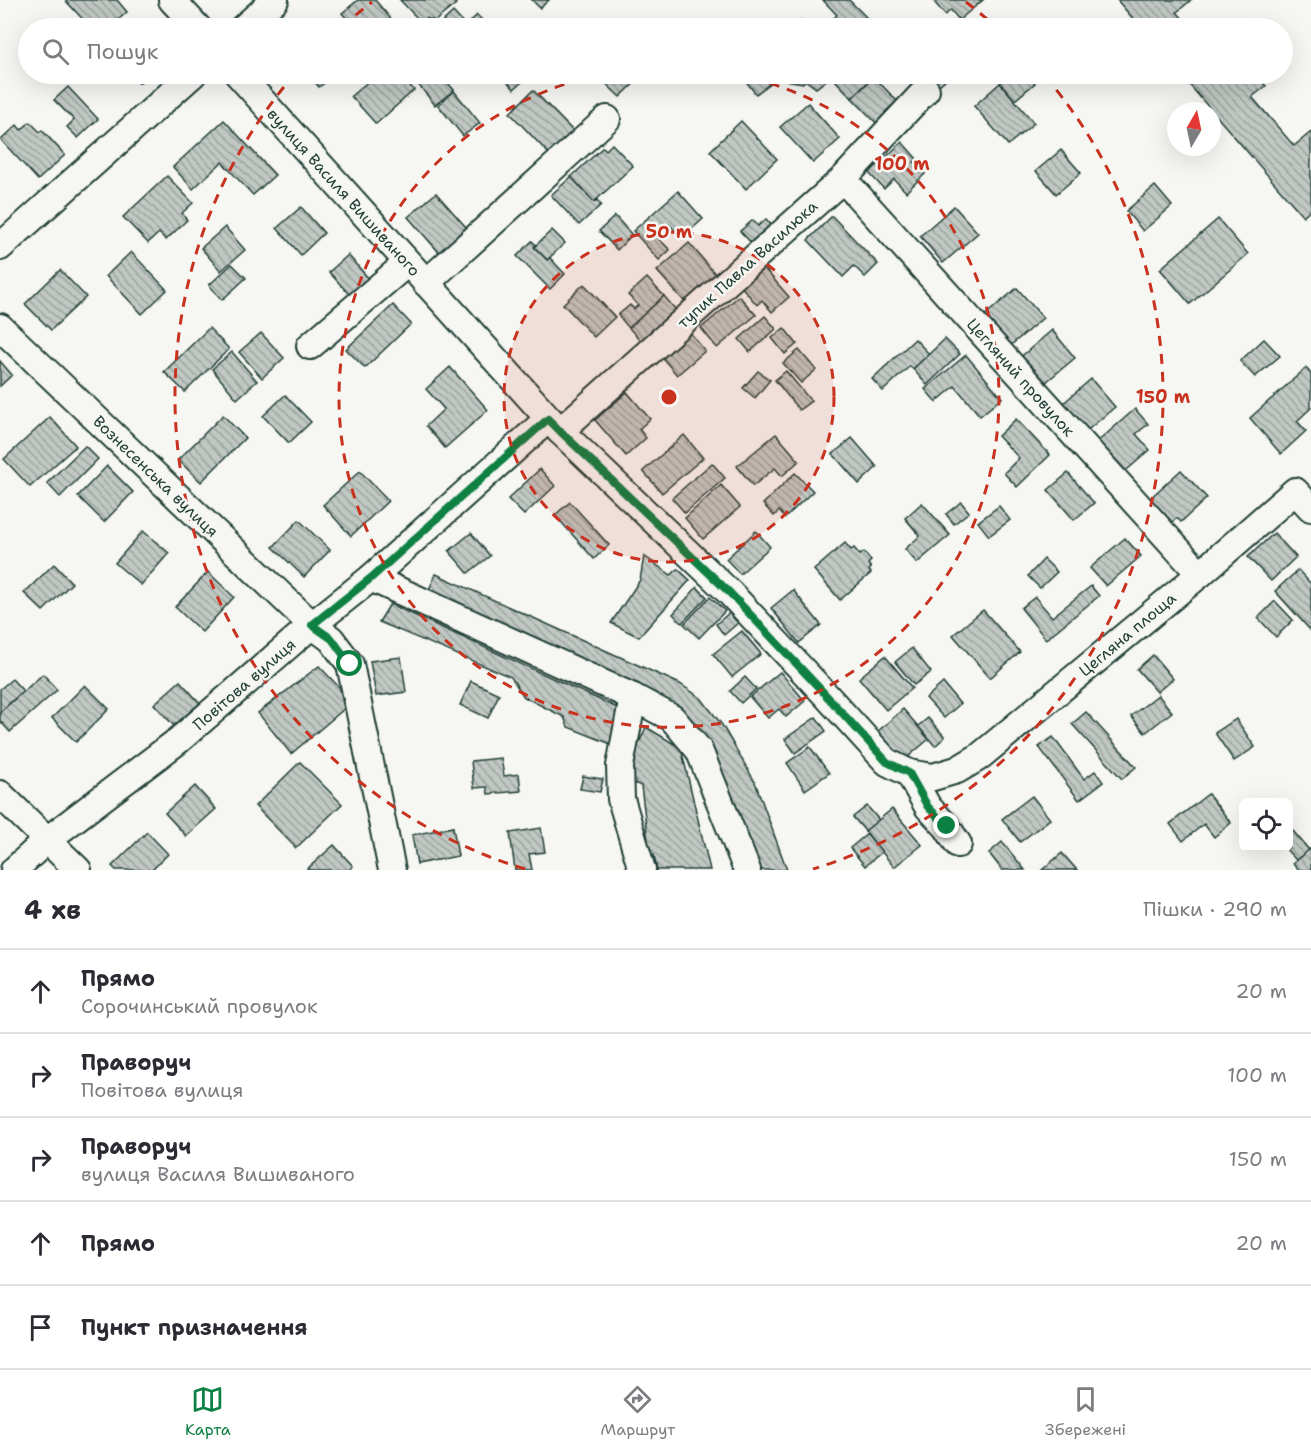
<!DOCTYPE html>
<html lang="uk">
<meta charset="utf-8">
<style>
:root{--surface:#fff;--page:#f2f2f3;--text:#2b2b33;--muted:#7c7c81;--line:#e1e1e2;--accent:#0b8043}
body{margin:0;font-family:"Shantell Sans",sans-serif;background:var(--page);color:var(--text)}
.controls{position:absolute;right:18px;bottom:18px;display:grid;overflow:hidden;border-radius:9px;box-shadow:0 6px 24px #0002}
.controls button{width:54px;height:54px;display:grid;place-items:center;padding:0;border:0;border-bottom:2px solid var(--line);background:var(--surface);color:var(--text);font:30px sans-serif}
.compass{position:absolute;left:1167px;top:102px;width:54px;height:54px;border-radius:50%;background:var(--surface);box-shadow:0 6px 24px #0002;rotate:9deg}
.stop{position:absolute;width:18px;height:18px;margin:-14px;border:4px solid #0b8043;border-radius:50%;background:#fff}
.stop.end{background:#0b8043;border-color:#fff;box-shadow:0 2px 6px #0008}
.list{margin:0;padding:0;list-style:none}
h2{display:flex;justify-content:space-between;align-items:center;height:78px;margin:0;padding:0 24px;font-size:26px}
h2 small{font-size:20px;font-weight:400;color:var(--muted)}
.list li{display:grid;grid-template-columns:39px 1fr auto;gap:18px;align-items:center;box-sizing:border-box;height:84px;padding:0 24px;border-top:2px solid var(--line)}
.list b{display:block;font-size:22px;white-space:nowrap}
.list p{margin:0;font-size:20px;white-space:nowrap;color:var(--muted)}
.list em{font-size:20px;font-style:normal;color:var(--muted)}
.icon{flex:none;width:33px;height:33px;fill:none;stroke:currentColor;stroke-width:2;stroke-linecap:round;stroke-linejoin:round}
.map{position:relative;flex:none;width:1311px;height:870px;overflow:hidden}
.search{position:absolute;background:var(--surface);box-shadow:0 6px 24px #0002;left:18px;right:18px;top:18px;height:66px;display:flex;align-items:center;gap:15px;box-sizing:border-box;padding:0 21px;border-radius:33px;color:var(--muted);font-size:22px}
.sheet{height:498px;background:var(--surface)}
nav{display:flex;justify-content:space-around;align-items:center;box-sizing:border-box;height:84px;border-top:2px solid var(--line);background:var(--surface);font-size:16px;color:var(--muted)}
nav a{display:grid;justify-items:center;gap:3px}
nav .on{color:var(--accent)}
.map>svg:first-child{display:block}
.building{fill:url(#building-back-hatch);stroke:#1f3d34;stroke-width:1.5}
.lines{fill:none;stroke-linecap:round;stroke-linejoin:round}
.minor-casing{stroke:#1f3d34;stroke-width:30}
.minor{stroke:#f6f6f2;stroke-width:26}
.route{stroke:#0b8043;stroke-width:8}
.ring{fill:none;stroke:#c8321e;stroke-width:3;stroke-dasharray:10 8}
.labels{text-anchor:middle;stroke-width:5;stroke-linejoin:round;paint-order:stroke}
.street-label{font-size:16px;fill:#1f3d34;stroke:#f6f6f2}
.centre{fill:#c8321e;stroke:#f6f6f2;stroke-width:3}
.ring-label{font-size:18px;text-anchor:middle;font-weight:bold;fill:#c8321e;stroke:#f6f6f2;stroke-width:5;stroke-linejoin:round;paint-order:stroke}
</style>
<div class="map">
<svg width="1311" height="870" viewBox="0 0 1311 870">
<defs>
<pattern id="building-back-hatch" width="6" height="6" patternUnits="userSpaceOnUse" patternTransform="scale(1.5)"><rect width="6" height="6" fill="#c1c8c3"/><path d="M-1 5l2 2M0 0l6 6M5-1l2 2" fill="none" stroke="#9ca49f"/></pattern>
</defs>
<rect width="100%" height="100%" fill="#f6f6f2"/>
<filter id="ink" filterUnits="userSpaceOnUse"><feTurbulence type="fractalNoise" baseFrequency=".0167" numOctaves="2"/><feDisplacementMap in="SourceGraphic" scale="12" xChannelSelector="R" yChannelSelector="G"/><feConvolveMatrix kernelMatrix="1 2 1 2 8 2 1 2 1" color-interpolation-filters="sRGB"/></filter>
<g filter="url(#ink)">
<g class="building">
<polygon points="67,0 117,0 127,12 109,28 91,28 66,1"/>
<polygon points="358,0 375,0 397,26 394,28 355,28 342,13"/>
<polygon points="400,0 452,0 456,4 435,21 426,18 421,22"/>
<polygon points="532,0 549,0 540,8"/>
<polygon points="823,0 849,0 866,17 855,28 823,28 837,15"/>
<polygon points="938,0 983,0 959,20 951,10 945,15 935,3"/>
<polygon points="1117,0 1191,0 1177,12 1191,28 1141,28"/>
<polygon points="453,12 466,26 477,15 490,28 436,28"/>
<polygon points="801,21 808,28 793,28"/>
<polygon points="130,74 150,74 139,83"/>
<polygon points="308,74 336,74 319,87"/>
<polygon points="377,74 399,74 414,90 376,124 351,96"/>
<polygon points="429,74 440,74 454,90 435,105 417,83"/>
<polygon points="500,74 529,74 530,75 514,89"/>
<polygon points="596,74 644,74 620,97"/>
<polygon points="740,74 772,74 768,77 772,82 756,94"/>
<polygon points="779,74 824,74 829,78 816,88 805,80 803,83 785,80"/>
<polygon points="834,74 873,74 875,75 852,98 831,76"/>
<polygon points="917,74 952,74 932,91"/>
<polygon points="1012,74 1033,74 1030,76 1035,83 1015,100 1000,83"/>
<polygon points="1180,74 1255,74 1266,86 1252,97 1294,146 1311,132 1311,209 1303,216"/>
<polygon points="874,77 897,101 885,112 891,118 881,128 852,98"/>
<polygon points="1000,83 1034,123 1008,145 974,106"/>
<polygon points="68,87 98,119 78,138 67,127 74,120 54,100"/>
<polygon points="533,90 574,132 550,155 510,113"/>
<polygon points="454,91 480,123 463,136 438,105"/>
<polygon points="808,103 840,139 813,163 780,127"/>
<polygon points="224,120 275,175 253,195 222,162 193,189 173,167"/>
<polygon points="741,121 777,159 746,189 710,151"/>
<polygon points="30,122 40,132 42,130 65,155 38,180 1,140 17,125 21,130"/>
<polygon points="902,142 917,159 914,162 925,174 906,192 894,179 884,189 869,173"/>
<polygon points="612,144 633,166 594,202 571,177 603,147 606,150"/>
<polygon points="1061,150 1081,173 1056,194 1036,171"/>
<polygon points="167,176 193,203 182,213 187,220 166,240 159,233 148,243 123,217"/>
<polygon points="571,177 594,202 597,200 601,205 579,225 551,195"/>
<polygon points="1155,186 1172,206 1143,231 1126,211"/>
<polygon points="678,191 703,219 682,238 669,224 656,236 670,250 659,260 633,231"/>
<polygon points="436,193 472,234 444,258 408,217"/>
<polygon points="954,206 978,233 943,263 920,236"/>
<polygon points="301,207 324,233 301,255 277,228"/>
<polygon points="615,216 632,235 617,250 599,231"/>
<polygon points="832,216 878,264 865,277 854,266 843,277 808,240"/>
<polygon points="766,219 775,229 756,248 740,231 753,220 758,226"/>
<polygon points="1218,219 1248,254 1190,304 1160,269"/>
<polygon points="225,227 245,250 221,271 201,248"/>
<polygon points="552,230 565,243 547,260 534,247"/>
<polygon points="532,241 536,245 534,247 547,260 550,258 565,274 550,289 517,256"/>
<polygon points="689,243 723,283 692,310 657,271"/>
<polygon points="131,252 167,290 142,314 106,276"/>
<polygon points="348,255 369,279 350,295 329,272"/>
<polygon points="232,264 246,278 222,300 209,285"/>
<polygon points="763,267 789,297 772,312 762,300 757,305 741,286"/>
<polygon points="60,270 86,297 51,330 25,304"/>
<polygon points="647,278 664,296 629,328 618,315 630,305 634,309 638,305 628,295"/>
<polygon points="584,284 615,317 594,337 563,304"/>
<polygon points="1017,288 1043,318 1010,346 984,316"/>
<polygon points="664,296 681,316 647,347 629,328"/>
<polygon points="739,296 756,315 717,348 701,328"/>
<polygon points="393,305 411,324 365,368 346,349"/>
<polygon points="765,316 776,329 750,352 739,339"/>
<polygon points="209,328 229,349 185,392 164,372"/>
<polygon points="784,328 797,344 785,354 772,338"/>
<polygon points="687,329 705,351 677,375 659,354"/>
<polygon points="1052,330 1075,358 1040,387 1017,360"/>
<polygon points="261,333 284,358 262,378 239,352"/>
<polygon points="915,339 929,354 913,369 910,366 883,391 872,379"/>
<polygon points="945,339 960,354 927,385 913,369"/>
<polygon points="1264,339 1280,356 1255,377 1240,361"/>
<polygon points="799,350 816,370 801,383 783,363"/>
<polygon points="232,352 257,381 237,399 212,369"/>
<polygon points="966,355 1002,398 980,416 955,386 936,402 925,389"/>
<polygon points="0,361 12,375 0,386"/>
<polygon points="450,367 488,410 445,448 426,426 444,409 426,389"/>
<polygon points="1306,368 1311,374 1311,408 1297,421 1306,431 1281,454 1250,418"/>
<polygon points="758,371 770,380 755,398 743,388"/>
<polygon points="786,371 811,401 799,410 775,380"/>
<polygon points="1091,379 1115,407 1084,433 1060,406"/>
<polygon points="627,392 650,419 639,429 646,438 626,456 595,420"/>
<polygon points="285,395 311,422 289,443 263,416"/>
<polygon points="1135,409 1148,424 1136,434 1150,450 1121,475 1095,444"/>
<polygon points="223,415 245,438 201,482 178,460"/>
<polygon points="50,417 76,446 30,487 4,459"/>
<polygon points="1016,419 1050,455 1017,487 1004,473 1019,458 998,436"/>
<polygon points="776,434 799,461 782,476 775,468 753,486 737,466"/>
<polygon points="684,435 703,458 662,493 643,471"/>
<polygon points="852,438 877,467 859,484 833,454"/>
<polygon points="85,446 98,459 60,497 47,483"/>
<polygon points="712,463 725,478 685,513 672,498"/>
<polygon points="107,466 133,492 104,522 78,496"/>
<polygon points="540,469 555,486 524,515 508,499"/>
<polygon points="1181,470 1207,498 1181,522 1177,518 1169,525 1147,501"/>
<polygon points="360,471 388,501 351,536 323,505"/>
<polygon points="795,473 813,491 785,518 779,511 774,516 763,504"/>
<polygon points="1068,473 1094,503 1074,520 1048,490"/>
<polygon points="721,485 740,507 703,539 685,518"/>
<polygon points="570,502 609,545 594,559 555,515"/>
<polygon points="961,502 969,512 954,524 946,514"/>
<polygon points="922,503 950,535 917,563 905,549 920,536 905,518"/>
<polygon points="999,506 1010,520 989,536 978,522"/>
<polygon points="299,520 330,550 304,577 273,547"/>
<polygon points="143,531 169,553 141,585 115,563"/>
<polygon points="756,531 770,547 740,574 726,559"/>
<polygon points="471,533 490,556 468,573 449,551"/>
<polygon points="1274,533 1296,557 1271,581 1248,557"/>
<polygon points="1125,538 1141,556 1106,586 1090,568"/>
<polygon points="845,543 851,550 854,548 860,555 864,552 871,561 868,564 871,568 869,570 871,573 840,600 814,570"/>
<polygon points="644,556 671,575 678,569 690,580 639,637 611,623 640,580"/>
<polygon points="1044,559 1057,572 1040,588 1028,576"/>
<polygon points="54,564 72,583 43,611 24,593"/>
<polygon points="1298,570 1311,584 1311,631 1275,591"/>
<polygon points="208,572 234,597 202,632 175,607"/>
<polygon points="436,574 680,684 701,698 722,725 755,782 787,870 760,870 709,744 685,713 662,698 427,594"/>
<polygon points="1091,586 1099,596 1046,639 1021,608 1035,597 1052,617"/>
<polygon points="697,587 707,597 682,623 673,614"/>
<polygon points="793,590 821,625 799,643 771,608"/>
<polygon points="710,597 725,611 699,638 684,624"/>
<polygon points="1275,601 1293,620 1276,637 1258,618"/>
<polygon points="390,604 624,711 611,744 568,727 564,717 524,697 511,677 379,622"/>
<polygon points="983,610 1020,652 990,678 953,635"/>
<polygon points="729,613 738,623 724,635 716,624"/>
<polygon points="742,631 761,654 732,677 713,654"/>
<polygon points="912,648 931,672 914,685 895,662"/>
<polygon points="1153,655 1173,679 1157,692 1137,669"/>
<polygon points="885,656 912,688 886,710 859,678"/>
<polygon points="401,657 406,692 376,696 370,661"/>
<polygon points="319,666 340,688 344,709 291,754 258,713"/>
<polygon points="780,672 805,701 786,717 779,709 768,718 750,697"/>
<polygon points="43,674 57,690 10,732 0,721 0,712"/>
<polygon points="745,677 756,689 741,703 730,691"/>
<polygon points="12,679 23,691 0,712 0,689"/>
<polygon points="180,681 200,703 174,726 154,704"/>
<polygon points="471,681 499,694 488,718 460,705"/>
<polygon points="943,683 960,704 944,718 926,698"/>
<polygon points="85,685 109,709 76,742 52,718"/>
<polygon points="1158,695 1172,712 1145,733 1131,716"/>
<polygon points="903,709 929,739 902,762 876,733"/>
<polygon points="1086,712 1136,767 1122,779 1072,724"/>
<polygon points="816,717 826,731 795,753 785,739"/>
<polygon points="928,718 945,737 935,746 918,726"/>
<polygon points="1236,719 1255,747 1234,761 1215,733"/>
<polygon points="646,727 681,748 710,870 657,870 654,855 650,857 641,786 632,782 633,757"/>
<polygon points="1053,737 1084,779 1095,771 1103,782 1079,800 1039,747"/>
<polygon points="810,747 829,773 805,790 787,763"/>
<polygon points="501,758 504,776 519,774 521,791 488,794 487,787 474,788 471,761"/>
<polygon points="300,762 342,804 296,848 255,806"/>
<polygon points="583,776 603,779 600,792 580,789"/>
<polygon points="195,786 216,809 186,836 165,813"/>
<polygon points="1208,794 1231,823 1214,837 1204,824 1183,841 1170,824"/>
<polygon points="1032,796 1050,819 1020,842 1002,819"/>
<polygon points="867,806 879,820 865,831 853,817"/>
<polygon points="892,809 922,845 894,867 865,831"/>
<polygon points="453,827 458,856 417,864 412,835"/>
<polygon points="541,828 545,852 529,854 532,870 515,870 510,833"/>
<polygon points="1293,831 1309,850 1296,860 1285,848 1288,848 1288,835"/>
<polygon points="147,832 168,854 152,870 116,870 112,866"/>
<polygon points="867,834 882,852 865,866 850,848"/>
<polygon points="1002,842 1025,870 1002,870 989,853"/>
<polygon points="334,845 353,866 349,870 306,870"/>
<polygon points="1311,848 1311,870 1299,870 1293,863"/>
<polygon points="1062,853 1077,870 1042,870"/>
</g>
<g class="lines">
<defs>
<g id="minor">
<polyline points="172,0 198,28"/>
<polyline points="243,28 275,0"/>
<polyline points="238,74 560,431 730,593 824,693 887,762 909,773 933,777 957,770 979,757 1200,574 1295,491 1311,508"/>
<polyline points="843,179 1200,574"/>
<polyline points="0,247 193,74"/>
<polyline points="426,283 607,119"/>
<polyline points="0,327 312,625 331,639 350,664 392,870"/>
<polyline points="310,346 407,263"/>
<polyline points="560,431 843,179 926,90"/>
<polyline points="371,578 633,697 672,718 699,750 747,870"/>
<polyline points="633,697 620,766 621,799 642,870"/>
<polyline points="909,773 928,807 947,827 958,844"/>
<polyline points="0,794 78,870"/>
<polyline points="14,870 47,840 179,740 312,625 371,578 548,419"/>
</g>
</defs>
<use href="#minor" class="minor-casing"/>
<use href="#minor" class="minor"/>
</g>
</g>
<g class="lines" filter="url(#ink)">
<polyline class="route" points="350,664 332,639 312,625 371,578 548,419 560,431 730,593 824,693 887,762 909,773 928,807 947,826"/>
</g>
<circle cx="669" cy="397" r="165" fill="#c8321e" fill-opacity=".12"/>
<g class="ring">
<circle cx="669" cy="397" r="165"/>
<path d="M735 74A330 330 0 1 1 603 74"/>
<path d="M525 869A494 494 0 0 1 293 76M342 27A494 494 0 0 1 372 2M966 2A494 494 0 0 1 996 27M1045 76A494 494 0 0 1 813 869"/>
</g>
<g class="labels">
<g class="street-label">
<text transform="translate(344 192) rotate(48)" y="6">вулиця Василя Вишиваного</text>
<text transform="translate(747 264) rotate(-42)" y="6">тупик Павла Василюка</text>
<text transform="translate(1021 377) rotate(48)" y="6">Цегляний провулок</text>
<text transform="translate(156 476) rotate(44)" y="6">Вознесенська вулиця</text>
<text transform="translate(1127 634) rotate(-40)" y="6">Цегляна площа</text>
<text transform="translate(244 684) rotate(-41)" y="6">Повітова вулиця</text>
</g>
</g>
<circle cx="669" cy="397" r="9" class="centre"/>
<g class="ring-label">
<text x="902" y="170">100 m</text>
<text x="669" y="238">50 m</text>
<text x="1163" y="403">150 m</text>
</g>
</svg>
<div class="controls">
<button><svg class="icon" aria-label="locate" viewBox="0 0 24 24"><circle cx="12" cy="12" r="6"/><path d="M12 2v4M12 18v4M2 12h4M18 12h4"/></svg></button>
</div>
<svg class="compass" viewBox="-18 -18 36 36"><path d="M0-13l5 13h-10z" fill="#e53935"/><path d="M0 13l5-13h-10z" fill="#7c7c81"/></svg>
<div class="stop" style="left:350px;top:664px"></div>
<div class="stop end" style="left:947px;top:826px"></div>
<div class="search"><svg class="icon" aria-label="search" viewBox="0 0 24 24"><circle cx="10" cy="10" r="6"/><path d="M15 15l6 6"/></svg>Пошук</div>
</div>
<section class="sheet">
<h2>4 хв<small>Пішки · 290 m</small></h2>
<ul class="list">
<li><svg class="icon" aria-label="ahead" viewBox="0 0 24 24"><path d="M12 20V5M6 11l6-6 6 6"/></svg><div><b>Прямо</b><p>Сорочинський провулок</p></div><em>20 m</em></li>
<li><svg class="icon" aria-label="right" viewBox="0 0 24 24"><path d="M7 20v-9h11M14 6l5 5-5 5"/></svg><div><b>Праворуч</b><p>Повітова вулиця</p></div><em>100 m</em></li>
<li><svg class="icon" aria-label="right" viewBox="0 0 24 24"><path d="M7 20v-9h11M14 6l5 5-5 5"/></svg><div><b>Праворуч</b><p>вулиця Василя Вишиваного</p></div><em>150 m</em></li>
<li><svg class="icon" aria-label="ahead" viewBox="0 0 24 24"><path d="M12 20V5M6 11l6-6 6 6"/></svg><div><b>Прямо</b></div><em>20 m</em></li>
<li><svg class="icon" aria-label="arrive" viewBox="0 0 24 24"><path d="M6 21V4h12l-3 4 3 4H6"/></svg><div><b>Пункт призначення</b></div></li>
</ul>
</section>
<nav>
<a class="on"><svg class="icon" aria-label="map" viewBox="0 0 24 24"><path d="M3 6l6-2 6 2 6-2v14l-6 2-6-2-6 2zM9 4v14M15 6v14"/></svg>Карта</a>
<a><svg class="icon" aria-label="directions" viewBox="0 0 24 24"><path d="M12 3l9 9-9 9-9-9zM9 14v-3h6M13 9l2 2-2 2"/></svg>Маршрут</a>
<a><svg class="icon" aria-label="saved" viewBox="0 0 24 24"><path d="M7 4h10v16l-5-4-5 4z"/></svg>Збережені</a>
</nav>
